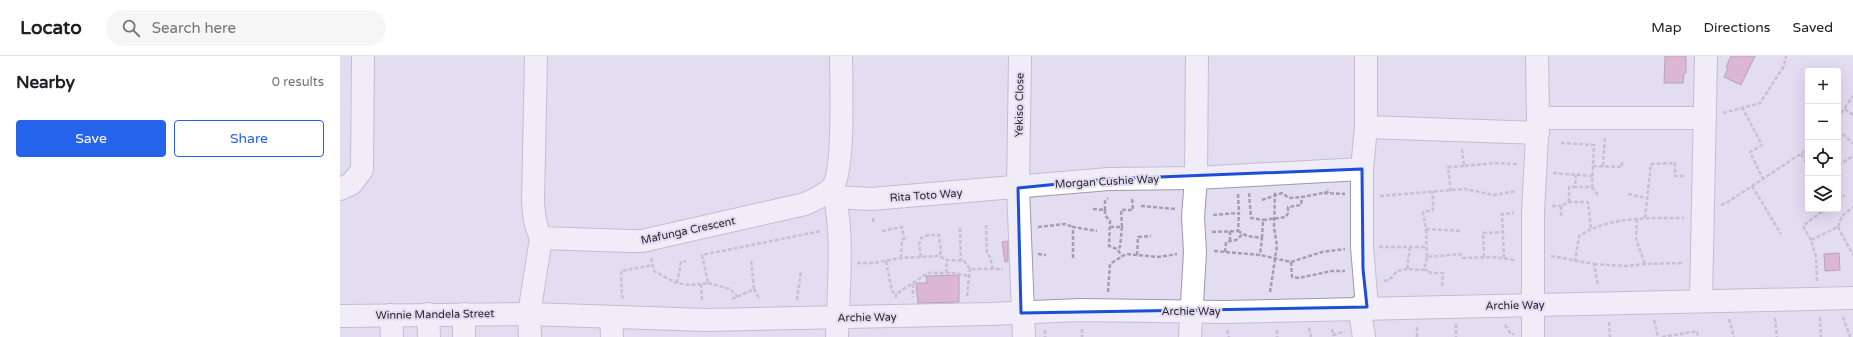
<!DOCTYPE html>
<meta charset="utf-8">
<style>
:root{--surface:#fff;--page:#f6f6f6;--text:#202124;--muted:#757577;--line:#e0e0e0;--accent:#2563eb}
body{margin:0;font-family:"Varela Round",sans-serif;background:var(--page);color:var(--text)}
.controls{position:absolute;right:12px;top:12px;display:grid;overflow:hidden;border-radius:4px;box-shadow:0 4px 16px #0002}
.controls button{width:36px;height:36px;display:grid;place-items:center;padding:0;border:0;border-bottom:1px solid var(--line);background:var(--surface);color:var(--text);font:20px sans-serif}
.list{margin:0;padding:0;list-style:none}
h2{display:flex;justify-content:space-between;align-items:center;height:52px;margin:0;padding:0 16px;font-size:17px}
h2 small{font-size:13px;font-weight:400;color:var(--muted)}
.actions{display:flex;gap:8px;padding:12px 16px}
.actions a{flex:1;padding:9px 0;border:1px solid var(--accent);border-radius:4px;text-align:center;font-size:14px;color:var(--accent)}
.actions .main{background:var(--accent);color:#fff}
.icon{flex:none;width:22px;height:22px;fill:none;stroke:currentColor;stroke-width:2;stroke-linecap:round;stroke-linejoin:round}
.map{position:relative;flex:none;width:1513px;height:281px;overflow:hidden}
header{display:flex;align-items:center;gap:24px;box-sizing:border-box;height:56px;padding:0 20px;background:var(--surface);border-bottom:1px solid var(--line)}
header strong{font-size:19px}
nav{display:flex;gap:22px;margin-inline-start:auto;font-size:14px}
.search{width:280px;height:36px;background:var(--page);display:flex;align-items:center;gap:10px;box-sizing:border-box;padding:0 14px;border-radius:22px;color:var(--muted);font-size:15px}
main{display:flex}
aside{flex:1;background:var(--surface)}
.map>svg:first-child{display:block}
.building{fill:#d287af;stroke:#78646e}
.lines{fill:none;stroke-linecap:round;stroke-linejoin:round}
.minor-casing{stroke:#9e98ab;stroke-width:24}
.path{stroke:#a49fb0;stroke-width:2.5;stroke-dasharray:4 2;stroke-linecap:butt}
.minor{stroke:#fff;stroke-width:22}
.marked{fill:none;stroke:#1d4ed8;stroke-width:3;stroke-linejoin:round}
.labels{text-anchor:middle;stroke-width:4;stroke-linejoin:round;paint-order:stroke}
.street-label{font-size:11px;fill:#2a272f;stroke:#e3ddf2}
</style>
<header>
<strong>Locato</strong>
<div class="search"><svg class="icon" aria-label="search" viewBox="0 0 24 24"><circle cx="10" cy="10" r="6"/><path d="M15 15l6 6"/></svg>Search here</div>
<nav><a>Map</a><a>Directions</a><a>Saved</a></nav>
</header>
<main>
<aside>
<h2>Nearby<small>0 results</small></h2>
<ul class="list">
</ul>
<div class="actions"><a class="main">Save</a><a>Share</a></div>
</aside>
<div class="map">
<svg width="1513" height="281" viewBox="0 0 1513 281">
<rect width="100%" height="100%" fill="#e3ddf2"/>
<g class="building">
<polygon points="1325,0 1346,0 1346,17 1344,17 1343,27 1324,27"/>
<polygon points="1391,0 1415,0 1401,29 1384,21 1388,12 1386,11"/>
<polygon points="668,185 668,205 665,206 662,186"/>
<polygon points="1499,197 1500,214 1485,215 1484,198"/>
<polygon points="619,219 619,246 578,247 576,227 587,227 586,220"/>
</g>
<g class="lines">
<defs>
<g id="minor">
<path d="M196,0L193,146C194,160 195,170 201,182L289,185H302L465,148C474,144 485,139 492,132C505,116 501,24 501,0"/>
<polyline points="680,0 678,132 684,281"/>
<polyline points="1026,0 1026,71 1022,113 1022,191 1027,251"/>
<polyline points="1198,62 1365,62"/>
<polyline points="1026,71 1198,77"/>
<path d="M492,132C505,170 498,239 497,281"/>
<polyline points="0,133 11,128 22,114 23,0"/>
<polyline points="495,141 531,143 769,123 856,122 1022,113"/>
<polyline points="1361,245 1366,0"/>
<polyline points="1019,251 1024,281"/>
<polyline points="88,258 89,281"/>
<polyline points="124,258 124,281"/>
<polyline points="51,259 52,281"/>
<polyline points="0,260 189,258 366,264 650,258 740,254 884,256 1513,242"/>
<polyline points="271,261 272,281"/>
<polyline points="190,281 189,258 201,182"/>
<polyline points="850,281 855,196 853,161 856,122 857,0"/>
<polyline points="1193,281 1193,156 1198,62 1197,0"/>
</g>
</defs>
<use href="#minor" class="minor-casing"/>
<g class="path">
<polyline points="1402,51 1422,89 1410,96 1423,123"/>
<polyline points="1505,53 1513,59"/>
<polyline points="1383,57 1420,47 1444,10 1446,0"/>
<polyline points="1498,62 1513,40"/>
<polyline points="1498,74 1513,87"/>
<polyline points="1221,87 1254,89 1252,131 1235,131"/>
<polyline points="1122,93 1124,110 1156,107 1178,108"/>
<polyline points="1461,98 1468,109"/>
<polyline points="1498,109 1513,100"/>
<polyline points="1253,110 1282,111 1282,104"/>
<polyline points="1263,110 1265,81"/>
<polyline points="1213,117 1253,120"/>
<polyline points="1412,130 1441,178"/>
<polyline points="1252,131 1258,139"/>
<polyline points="1468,134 1466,136 1468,139"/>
<polyline points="1111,135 1108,111 1124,110"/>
<polyline points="909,137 911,162 923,164"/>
<polyline points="984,137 1005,138"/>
<polyline points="898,138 899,157"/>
<polyline points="1288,138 1306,142"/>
<polyline points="1040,140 1125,133 1154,139 1176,135"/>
<polyline points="1498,143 1505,139"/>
<polyline points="922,144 942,137 949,142 962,141"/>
<polyline points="1229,146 1229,131 1235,131 1236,119"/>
<polyline points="1381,149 1388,146 1468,93"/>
<polyline points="801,150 836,153"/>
<polyline points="1212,150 1221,150"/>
<polyline points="753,153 765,154 765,145 768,142"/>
<polyline points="765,154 765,159 770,165 769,190 777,193 782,200"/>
<polyline points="1480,157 1486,153"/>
<polyline points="1221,160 1221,150 1229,146 1248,146 1251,172"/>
<polyline points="533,162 534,168"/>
<polyline points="1305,162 1311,108 1335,107 1335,120 1344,120"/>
<polyline points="1297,163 1296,183 1305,208"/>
<polyline points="646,169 647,198 650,201 653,213"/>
<polyline points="698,171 725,168 733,171"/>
<polyline points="770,171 782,171 780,191 777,193"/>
<polyline points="782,171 781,154 793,154 792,141"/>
<polyline points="1498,171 1513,199"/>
<polyline points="620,172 621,205"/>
<polyline points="1086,173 1122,175"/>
<polyline points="542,175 562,171 564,183"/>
<polyline points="890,175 890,185"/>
<polyline points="898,175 907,180 922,182 920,199"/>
<polyline points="872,176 898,175 899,157 872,159"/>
<polyline points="922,182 923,164 946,161 948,157 948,151 961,149 962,141 988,136 988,133"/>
<polyline points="1471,184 1463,170 1480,157 1477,153"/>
<polyline points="1039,191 1087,191"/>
<polyline points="1070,191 1067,213 1084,214 1087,201 1120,198 1123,202 1153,201 1175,204"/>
<polyline points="874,195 920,199 951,206 982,196 1005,193"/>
<polyline points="885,196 886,186 896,184 903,178"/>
<polyline points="698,198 706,199"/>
<polyline points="797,199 798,181 811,180"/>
<polyline points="1211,200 1254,208 1258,229"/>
<polyline points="581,201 579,189 581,182 589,179 599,179 601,195 599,200"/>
<polyline points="1087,201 1086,173 1083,156 1093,154 1093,135"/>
<polyline points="1144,201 1143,177 1163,176"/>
<path d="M311,202L314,215C333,225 339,231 361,228"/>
<polyline points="561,202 562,184 568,181"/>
<polyline points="733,202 733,171 757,175"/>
<polyline points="1164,202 1162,158 1174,157"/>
<polyline points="411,205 414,233"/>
<polyline points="546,205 552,235 556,238"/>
<polyline points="951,206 952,221 959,222 992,215 1005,215"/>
<path d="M1235,206L1239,180C1270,160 1309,162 1344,162"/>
<polyline points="517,207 533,207 561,202 599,200 607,204 624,205 630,213 663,213"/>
<polyline points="1254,208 1285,210 1305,208 1343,207"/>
<polyline points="1084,214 1089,214 1090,217 1103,217 1102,232"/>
<polyline points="606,217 607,204"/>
<polyline points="1044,225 1049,224 1057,215 1067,213"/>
<polyline points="1477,225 1476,201 1471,184 1498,171 1502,160 1513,151"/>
<polyline points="337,227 341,206 346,205"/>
<polyline points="368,227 390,233 398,241"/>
<polyline points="573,228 573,241"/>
<polyline points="768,236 770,208 786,198 819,201 837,198"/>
<polyline points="930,236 937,190 934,171 935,136"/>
<polyline points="627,240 630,213"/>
<polyline points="284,242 282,241 281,215 313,209"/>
<polyline points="556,242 556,238 588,217 614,217 629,220"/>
<polyline points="392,243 414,233 420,244"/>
<polyline points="362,244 361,228 368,227 362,199 481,175"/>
<polyline points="457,244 461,215"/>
<polyline points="1480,261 1481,281"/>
<polyline points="1503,261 1510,281"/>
<polyline points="1435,262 1437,281"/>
<polyline points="1389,263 1394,281"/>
<polyline points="1314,264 1318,281"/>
<polyline points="1269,266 1270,281"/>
<polyline points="1116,268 1116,281"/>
<polyline points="1165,269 1171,278 1174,278"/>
<polyline points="969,272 971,281"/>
<polyline points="742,273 742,281"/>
<polyline points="992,273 993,279 1005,275"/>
<polyline points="705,274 705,281"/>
<polyline points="887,274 889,281"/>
<polyline points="937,274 937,281"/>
<polyline points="1077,281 1077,271"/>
<polyline points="1322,281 1357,275 1358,281"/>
</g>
<use href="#minor" class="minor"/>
</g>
<path d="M0 0H1513V281H0ZM1022,113L1023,213L1027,251L681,257L678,132L769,123Z" fill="#e3ddf2" fill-opacity=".55" fill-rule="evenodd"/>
<path class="marked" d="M1022,113L1023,213L1027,251L681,257L678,132L769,123Z"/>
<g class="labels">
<g class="street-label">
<text transform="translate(679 49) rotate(-89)" y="4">Yekiso Close</text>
<text transform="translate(767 125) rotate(-3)" y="4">Morgan Cushie Way</text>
<text transform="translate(586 139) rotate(-4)" y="4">Rita Toto Way</text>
<text transform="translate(348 174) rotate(-12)" y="4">Mafunga Crescent</text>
<text transform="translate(1175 249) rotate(-1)" y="4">Archie Way</text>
<text x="851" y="259">Archie Way</text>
<text transform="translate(95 258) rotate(-1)" y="4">Winnie Mandela Street</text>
<text transform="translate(527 261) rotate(-1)" y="4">Archie Way</text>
</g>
</g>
</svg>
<div class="controls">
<button>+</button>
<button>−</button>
<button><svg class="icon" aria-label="locate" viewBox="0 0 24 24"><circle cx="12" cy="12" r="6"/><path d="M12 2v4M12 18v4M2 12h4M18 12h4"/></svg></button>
<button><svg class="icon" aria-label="layers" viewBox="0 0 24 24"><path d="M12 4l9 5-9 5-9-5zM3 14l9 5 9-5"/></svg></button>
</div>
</div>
</main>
